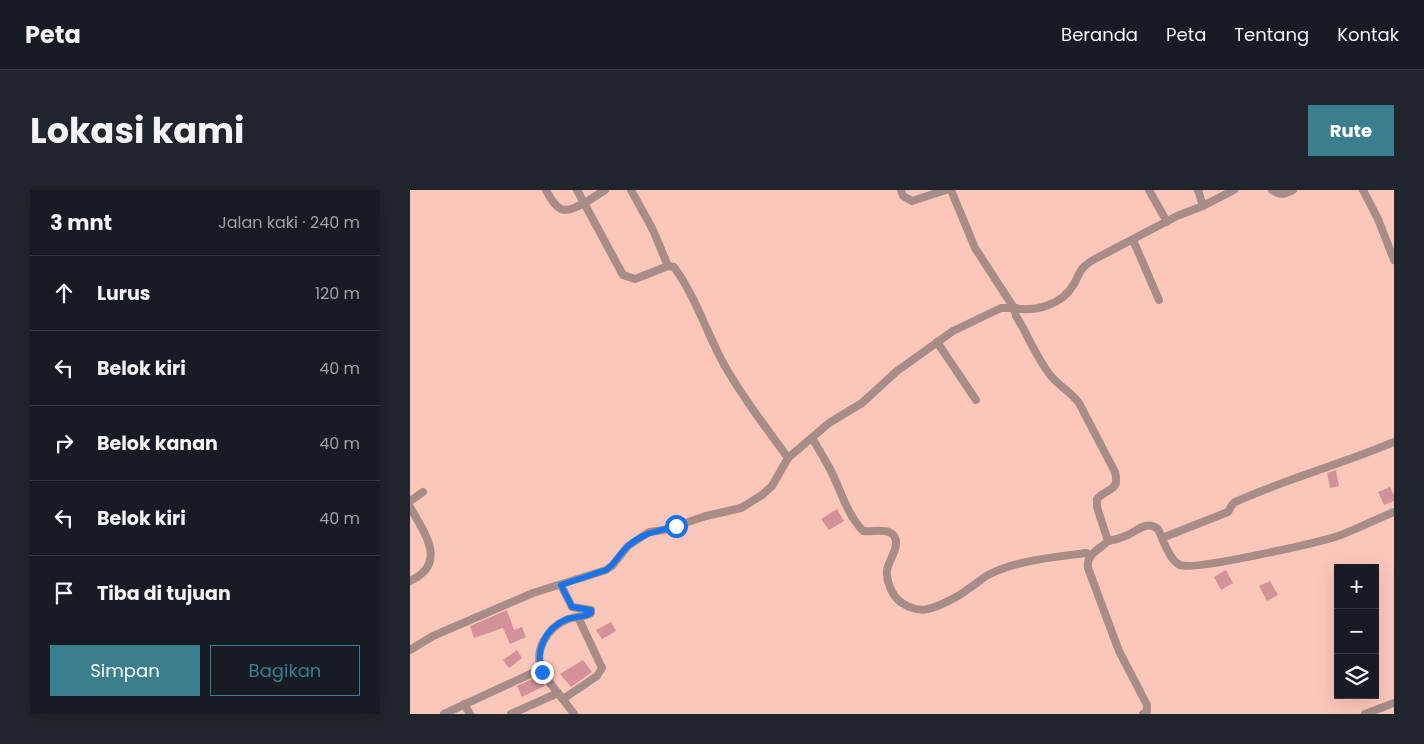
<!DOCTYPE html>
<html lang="id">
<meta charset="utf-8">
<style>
:root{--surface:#171b24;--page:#20242c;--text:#f1f3f6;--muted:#9ea1a6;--line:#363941;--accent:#3b7f8e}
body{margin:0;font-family:Poppins,sans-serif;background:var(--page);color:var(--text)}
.controls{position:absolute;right:15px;bottom:15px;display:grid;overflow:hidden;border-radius:0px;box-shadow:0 5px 20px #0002}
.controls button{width:45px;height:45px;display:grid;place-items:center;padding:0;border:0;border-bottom:1px solid var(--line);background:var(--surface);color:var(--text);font:25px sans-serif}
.stop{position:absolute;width:15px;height:15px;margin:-11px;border:4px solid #1a73e8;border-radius:50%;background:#fff}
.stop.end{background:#1a73e8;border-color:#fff;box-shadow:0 1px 5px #0008}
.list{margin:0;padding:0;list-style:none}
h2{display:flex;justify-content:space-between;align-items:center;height:65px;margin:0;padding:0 20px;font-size:21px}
h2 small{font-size:16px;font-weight:400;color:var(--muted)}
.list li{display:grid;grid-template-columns:32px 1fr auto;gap:15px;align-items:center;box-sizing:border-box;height:75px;padding:0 20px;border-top:1px solid var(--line)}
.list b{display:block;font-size:19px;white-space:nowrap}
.list em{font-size:16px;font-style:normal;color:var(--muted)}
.actions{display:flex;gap:10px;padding:15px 20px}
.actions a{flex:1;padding:11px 0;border:1px solid var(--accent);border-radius:0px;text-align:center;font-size:18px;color:var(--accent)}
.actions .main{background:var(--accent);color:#fff}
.icon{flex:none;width:28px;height:28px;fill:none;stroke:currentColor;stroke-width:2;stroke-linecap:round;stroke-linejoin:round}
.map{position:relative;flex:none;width:984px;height:524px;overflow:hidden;border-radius:0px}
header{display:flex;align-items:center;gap:30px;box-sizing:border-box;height:70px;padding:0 25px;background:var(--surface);border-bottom:1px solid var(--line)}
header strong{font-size:24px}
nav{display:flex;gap:28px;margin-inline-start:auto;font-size:18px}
.intro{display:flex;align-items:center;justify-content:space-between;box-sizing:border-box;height:120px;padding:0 30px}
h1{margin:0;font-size:35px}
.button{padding:12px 22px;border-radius:0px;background:var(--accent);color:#fff;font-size:18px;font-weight:700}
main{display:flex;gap:30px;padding:0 30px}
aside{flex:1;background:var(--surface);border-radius:0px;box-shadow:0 5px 20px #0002}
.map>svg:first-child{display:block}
.building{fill:#d39297}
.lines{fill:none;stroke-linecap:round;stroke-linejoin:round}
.street{stroke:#a88c86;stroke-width:8}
.route{stroke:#1a73e8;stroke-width:6}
</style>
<header>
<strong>Peta</strong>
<nav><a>Beranda</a><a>Peta</a><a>Tentang</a><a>Kontak</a></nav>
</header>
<div class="intro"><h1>Lokasi kami</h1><a class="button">Rute</a></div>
<main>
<aside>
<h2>3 mnt<small>Jalan kaki · 240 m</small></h2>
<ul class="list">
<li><svg class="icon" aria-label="ahead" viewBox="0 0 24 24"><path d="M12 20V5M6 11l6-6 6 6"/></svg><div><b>Lurus</b></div><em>120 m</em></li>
<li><svg class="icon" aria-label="left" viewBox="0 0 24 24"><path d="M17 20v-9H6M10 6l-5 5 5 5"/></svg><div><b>Belok kiri</b></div><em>40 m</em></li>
<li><svg class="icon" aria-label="right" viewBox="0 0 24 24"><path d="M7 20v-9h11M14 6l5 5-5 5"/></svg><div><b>Belok kanan</b></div><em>40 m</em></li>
<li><svg class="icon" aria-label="left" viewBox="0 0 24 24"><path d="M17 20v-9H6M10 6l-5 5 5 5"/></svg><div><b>Belok kiri</b></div><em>40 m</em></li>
<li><svg class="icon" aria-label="arrive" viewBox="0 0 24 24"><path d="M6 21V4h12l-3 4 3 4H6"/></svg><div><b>Tiba di tujuan</b></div></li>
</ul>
<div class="actions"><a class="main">Simpan</a><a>Bagikan</a></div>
</aside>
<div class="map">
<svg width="984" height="524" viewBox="0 0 984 524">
<rect width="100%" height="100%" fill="#fcc7bb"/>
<g class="building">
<polygon points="926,280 929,296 920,298 917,283"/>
<polygon points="980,297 984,305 984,311 974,315 968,302"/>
<polygon points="427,319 434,331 419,340 411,329"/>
<polygon points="816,380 823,393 811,400 804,387"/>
<polygon points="860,391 868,405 857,411 849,396"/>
<polygon points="97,420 104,440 112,437 116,447 100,454 93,438 64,448 60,436"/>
<polygon points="201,432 206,441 192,449 186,440"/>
<polygon points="107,460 112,468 99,478 93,470"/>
<polygon points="173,470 182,482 161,497 150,484"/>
<polygon points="129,486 134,496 112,507 107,496"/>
</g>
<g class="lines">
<g class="street">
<path d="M136,0C139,6 145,16 151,19C162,24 185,6 195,0"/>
<path d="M167,0L213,85L225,89L258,76L264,77C285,106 295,138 311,169C330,204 355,236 378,268"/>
<polyline points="221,0 243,40 258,76"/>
<polyline points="491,0 493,6 502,11 536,0"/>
<polyline points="739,0 757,32"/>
<polyline points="788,0 793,16"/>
<path d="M824,0L793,16L767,26L683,70C669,79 671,81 664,94C652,115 626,122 604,118L606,126C618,145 627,169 641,186C650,197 661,202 669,213L705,282C710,302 698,297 687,309V317L698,351C704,350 711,348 718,345C728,340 738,330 748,339C753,349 759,370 770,375C784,381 911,352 931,345C949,338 967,329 984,322"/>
<path d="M862,0C870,5 874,5 883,0"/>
<polyline points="953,0 968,29 984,70"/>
<polyline points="723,50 749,110"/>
<polyline points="527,152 566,210"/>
<path d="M402,248C408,258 414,268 420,279C431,300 436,323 453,341C461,342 471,339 479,342C494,349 481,367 478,376C474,388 482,407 492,413C499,418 510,421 518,419C528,417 550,406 558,399C566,394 572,388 580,384C608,370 646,367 676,363L681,365"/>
<polyline points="0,311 13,302"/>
<path d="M0,317C15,344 38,373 0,391"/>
<path d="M752,348L818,322L822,315L825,312C876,289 932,274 984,252"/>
<path d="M698,351C689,360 676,364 678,378L709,461L737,515V521L733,524"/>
<polyline points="0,460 23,446 123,403 196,380 202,376 218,356 239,342 254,340 296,326 331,318 352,305 362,296 378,268 419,233 452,213 487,181 543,141 591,118 604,118 565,58 541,0"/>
<path d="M148,503C142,495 134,487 131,477C124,459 139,437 156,430C164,426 173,428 181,423V420L162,417L151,395"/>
<polyline points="153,509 187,486 192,478 168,427"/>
<polyline points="54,514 60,524"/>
<polyline points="34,524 131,479"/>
<polyline points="101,524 148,503 164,524"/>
<polyline points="955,524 984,513"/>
</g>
</g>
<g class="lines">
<path class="route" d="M132,482C125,461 135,439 155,430C164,426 173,428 181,423V420L162,417L151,395L196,380C205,374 210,363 218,356C234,342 247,342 266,336"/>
</g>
</svg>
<div class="controls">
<button>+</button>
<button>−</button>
<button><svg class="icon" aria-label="layers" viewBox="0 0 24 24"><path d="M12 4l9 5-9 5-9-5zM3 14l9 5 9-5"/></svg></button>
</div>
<div class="stop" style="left:266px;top:336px"></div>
<div class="stop end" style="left:132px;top:482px"></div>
</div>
</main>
